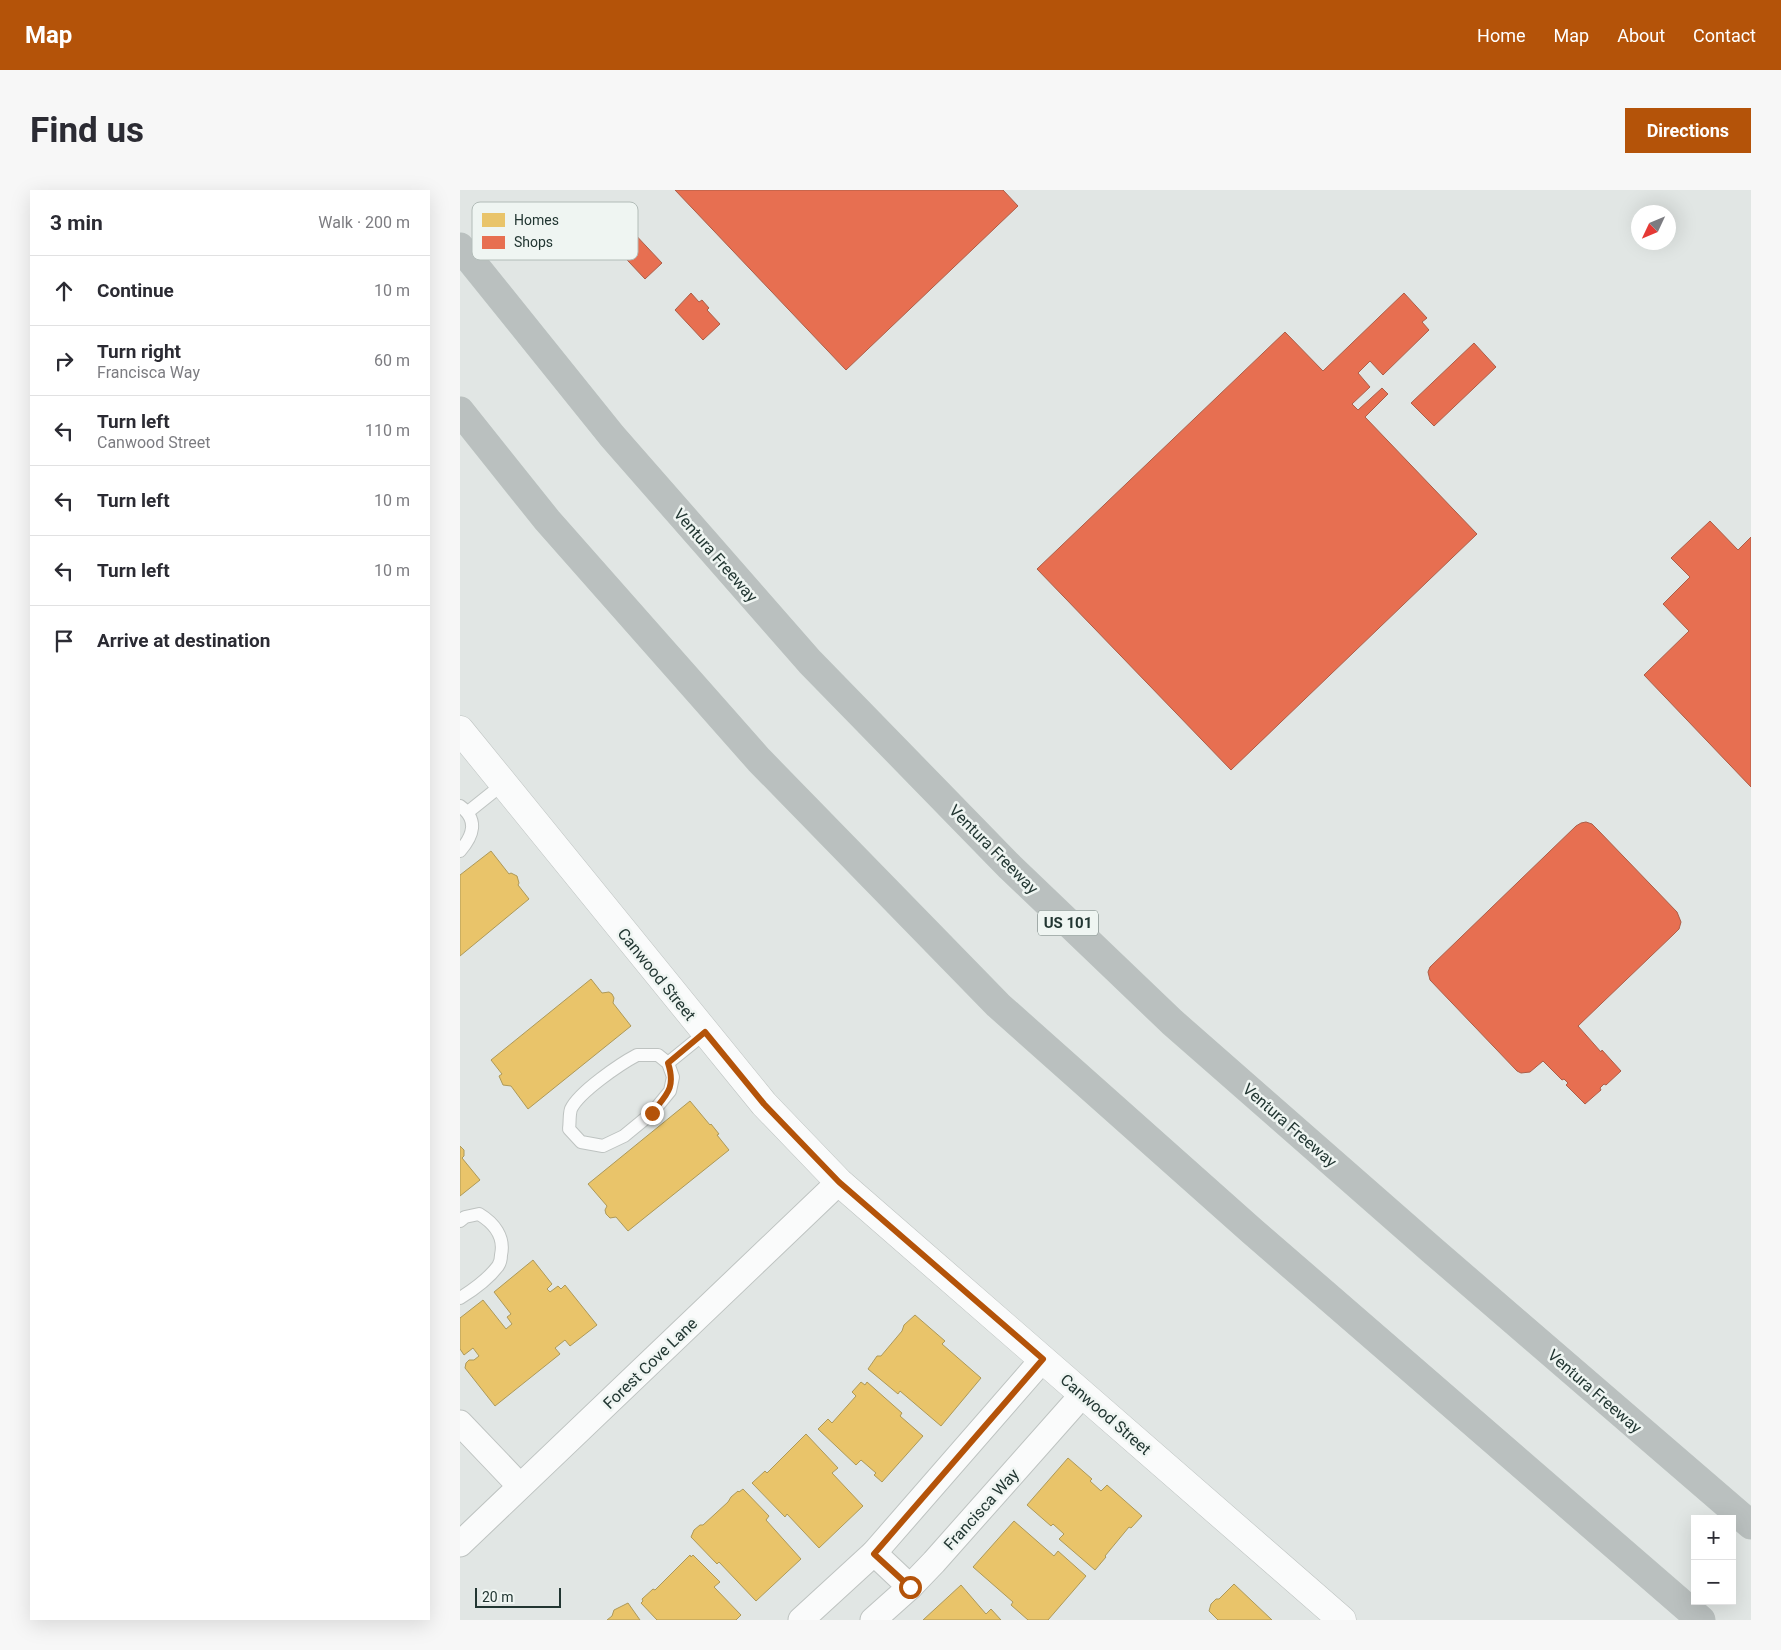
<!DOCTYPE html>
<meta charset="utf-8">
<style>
:root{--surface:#fff;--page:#f7f7f7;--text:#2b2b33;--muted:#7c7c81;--line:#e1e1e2;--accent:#b45309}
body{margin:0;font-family:Roboto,sans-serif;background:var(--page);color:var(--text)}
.controls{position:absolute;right:15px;bottom:15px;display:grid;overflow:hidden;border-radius:0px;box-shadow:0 5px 20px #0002}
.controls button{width:45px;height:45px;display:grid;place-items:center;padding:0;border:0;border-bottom:1px solid var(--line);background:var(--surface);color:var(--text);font:25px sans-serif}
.compass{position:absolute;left:1171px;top:15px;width:45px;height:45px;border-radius:50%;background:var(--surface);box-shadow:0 5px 20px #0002;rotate:226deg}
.scale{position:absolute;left:15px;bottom:12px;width:86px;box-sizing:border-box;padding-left:5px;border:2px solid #223632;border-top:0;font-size:14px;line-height:18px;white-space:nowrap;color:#223632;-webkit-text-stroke:4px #eff5f2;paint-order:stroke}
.stop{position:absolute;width:15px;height:15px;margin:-11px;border:4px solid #b45309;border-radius:50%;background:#fff}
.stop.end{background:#b45309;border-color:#fff;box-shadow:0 1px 5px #0008}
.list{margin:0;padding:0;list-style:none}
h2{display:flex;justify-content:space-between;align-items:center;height:65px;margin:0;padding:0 20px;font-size:21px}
h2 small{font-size:16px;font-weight:400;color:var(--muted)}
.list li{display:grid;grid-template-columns:32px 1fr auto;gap:15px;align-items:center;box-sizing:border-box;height:70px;padding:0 20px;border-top:1px solid var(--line)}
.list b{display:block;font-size:19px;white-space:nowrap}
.list p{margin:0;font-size:16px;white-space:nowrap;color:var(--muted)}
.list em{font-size:16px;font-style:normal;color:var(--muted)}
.icon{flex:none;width:28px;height:28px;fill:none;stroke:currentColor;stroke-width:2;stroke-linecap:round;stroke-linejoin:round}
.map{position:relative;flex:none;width:1291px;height:1430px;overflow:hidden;border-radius:0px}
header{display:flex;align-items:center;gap:30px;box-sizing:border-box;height:70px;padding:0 25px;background:var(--accent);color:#fff}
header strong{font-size:24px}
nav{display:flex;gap:28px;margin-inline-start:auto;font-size:18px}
.intro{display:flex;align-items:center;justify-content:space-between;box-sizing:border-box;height:120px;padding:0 30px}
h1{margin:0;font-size:35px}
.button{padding:12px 22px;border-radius:0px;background:var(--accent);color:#fff;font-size:18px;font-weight:700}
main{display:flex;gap:30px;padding:0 30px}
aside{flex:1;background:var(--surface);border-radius:0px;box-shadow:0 5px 20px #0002}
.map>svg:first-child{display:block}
.homes{fill:#e9c46a;stroke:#ad9959}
.shops{fill:#e76f51;stroke:#ac5e48}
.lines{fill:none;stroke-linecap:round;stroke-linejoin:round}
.lane-casing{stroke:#bec3c1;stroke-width:14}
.street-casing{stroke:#bec3c1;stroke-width:27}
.secondary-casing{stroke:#bec3c1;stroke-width:29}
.highway-casing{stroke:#bcc3c1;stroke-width:29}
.lane{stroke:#fafbfb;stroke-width:12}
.street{stroke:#fafbfb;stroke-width:25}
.secondary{stroke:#fafbfb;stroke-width:28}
.highway{stroke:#bac0bf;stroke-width:28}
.route{stroke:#b45309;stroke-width:6}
.labels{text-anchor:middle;stroke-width:5;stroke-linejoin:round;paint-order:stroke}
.shield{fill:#eff5f2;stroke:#606f6c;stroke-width:1}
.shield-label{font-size:15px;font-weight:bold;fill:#223632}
.street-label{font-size:16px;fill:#223632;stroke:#eff5f2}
.key{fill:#eff5f2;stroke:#b2bcb8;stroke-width:1}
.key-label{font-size:14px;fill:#223632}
</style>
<header>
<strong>Map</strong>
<nav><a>Home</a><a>Map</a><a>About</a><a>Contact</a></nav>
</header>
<div class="intro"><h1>Find us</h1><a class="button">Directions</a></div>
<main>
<aside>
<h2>3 min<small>Walk · 200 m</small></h2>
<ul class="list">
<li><svg class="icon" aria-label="ahead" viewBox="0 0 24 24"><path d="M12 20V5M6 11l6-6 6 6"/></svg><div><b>Continue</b></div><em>10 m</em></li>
<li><svg class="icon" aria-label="right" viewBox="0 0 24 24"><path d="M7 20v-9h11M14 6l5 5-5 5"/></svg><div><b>Turn right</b><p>Francisca Way</p></div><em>60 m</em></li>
<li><svg class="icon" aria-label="left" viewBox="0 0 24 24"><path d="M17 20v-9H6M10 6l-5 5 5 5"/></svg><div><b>Turn left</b><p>Canwood Street</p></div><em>110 m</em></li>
<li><svg class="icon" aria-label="left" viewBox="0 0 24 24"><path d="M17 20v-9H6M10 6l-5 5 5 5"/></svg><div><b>Turn left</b></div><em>10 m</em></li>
<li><svg class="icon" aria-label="left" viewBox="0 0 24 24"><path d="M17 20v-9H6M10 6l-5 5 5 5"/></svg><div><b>Turn left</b></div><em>10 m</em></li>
<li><svg class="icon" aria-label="arrive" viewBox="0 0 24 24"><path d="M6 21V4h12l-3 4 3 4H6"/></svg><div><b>Arrive at destination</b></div></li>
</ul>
</aside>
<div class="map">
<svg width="1291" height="1430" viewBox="0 0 1291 1430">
<rect width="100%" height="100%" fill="#e1e6e4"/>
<g class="homes">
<polygon points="31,661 49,684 51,683 57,686 59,693 58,695 69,709 0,766 0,685"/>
<polygon points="131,789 142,803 149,802 152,804 154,808 153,813 171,836 68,919 51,896 43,895 39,886 42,884 31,870"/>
<polygon points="230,911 250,935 251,934 259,944 257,945 269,960 168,1041 156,1027 150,1028 146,1024 145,1020 147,1016 128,994"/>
<polygon points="0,956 4,960 4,966 2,968 20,990 0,1006"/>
<polygon points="73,1070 92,1094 87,1099 90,1102 98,1096 101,1099 105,1095 137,1135 110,1156 105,1150 95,1158 100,1164 35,1216 5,1178 6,1173 9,1170 14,1170 19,1166 13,1158 4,1165 0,1159 0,1128 23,1110 46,1139 52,1134 47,1127 51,1124 34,1102"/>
<polygon points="455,1125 485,1151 482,1154 521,1188 481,1236 440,1201 438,1204 408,1179 417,1166 421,1166 442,1141 444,1135"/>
<polygon points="401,1192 405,1195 407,1192 442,1223 440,1226 463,1246 422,1292 414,1285 416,1283 401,1270 396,1275 358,1239 368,1229 372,1233 396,1206 392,1202"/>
<polygon points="346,1244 378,1278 372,1283 403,1316 359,1358 327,1324 325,1327 292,1293 305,1281 307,1283"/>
<polygon points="608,1268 632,1289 630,1291 641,1301 647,1295 682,1326 671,1338 669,1337 645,1366 646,1367 635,1380 599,1349 604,1344 593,1334 591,1336 567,1315"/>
<polygon points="283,1299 309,1326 306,1330 341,1369 296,1411 259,1372 257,1374 231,1347 234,1340 240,1335 243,1335 268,1312 271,1307 278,1301 279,1302"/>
<polygon points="554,1331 594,1366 598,1361 626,1386 588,1430 568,1430 551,1415 553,1412 513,1377"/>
<polygon points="230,1365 231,1367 233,1365 260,1392 254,1397 281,1425 276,1430 197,1430 181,1413 183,1411 182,1409 193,1399 195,1400"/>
<polygon points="774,1394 812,1430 758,1430 749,1421 751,1414 756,1409 759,1409"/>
<polygon points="501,1395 526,1424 531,1419 541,1430 463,1430"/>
<polygon points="168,1413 180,1430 147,1430 152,1426 154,1420"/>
</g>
<g class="shops">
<polygon points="215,0 543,0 558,16 386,180"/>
<polygon points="155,23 202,73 185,89 138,39"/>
<polygon points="231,103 239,112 242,110 249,118 247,120 260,134 243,150 215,120"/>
<polygon points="944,103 967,128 962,132 969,140 923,185 910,171 898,183 910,197 892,214 898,220 922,198 928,204 905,227 1017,344 771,580 577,379 825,142 863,181"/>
<polygon points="1014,153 1036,177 974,236 951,213"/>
<polygon points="1250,331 1278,360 1291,347 1291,597 1184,485 1229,441 1203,414 1230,387 1211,368"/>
<polygon points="1126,632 1132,634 1138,640 1217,722 1221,732 1219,739 1214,744 1118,836 1141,862 1142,860 1161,881 1146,895 1144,894 1140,898 1141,900 1125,914 1106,895 1108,893 1104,889 1102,890 1083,871 1070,882 1061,883 1057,881 970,790 968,782 970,777 1116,636 1121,633"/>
</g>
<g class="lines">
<defs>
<g id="lane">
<path d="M0,616C19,630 13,646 0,661"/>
<polyline points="8,622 43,594"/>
<path d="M177,865H198L208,873L213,887L210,901L192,923L164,946L143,956L121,952L109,939C110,933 109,925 111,919C119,902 160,874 177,865Z"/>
<polyline points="208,873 245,843"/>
<path d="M0,1031L5,1027L19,1024C34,1033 45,1047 41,1065C41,1068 40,1073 38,1076C29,1088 13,1100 0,1108"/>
</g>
<g id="street">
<polyline points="0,1233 60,1296"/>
<polyline points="0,1354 379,992"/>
<polyline points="414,1363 450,1397"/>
<polyline points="341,1430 414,1363 583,1169"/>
<polyline points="413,1430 450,1397 474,1372 623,1204"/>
</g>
<polyline id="secondary" points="0,540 304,914 379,992 882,1430"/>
<g id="highway">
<polyline points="0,57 152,246 350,472 550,677 712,832 972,1060 1291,1335"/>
<polyline points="0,221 87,330 299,570 538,815 792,1041 1241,1430"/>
</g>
</defs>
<use href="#lane" class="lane-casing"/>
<use href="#street" class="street-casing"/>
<use href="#secondary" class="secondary-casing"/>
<use href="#highway" class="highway-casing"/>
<use href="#lane" class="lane"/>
<use href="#street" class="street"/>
<use href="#secondary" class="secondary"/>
<use href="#highway" class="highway"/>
</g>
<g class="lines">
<path class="route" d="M192,923C207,904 216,898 208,873L245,842L304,914L379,992L583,1169L414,1364L450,1397"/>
</g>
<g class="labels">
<rect class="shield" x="578" y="720.5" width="60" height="25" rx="4"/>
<g class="shield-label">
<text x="608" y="738">US 101</text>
</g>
<g class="street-label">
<text transform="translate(256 365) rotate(49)" y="6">Ventura Freeway</text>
<text transform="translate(534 659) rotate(45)" y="6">Ventura Freeway</text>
<text transform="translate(197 784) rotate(51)" y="6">Canwood Street</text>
<text transform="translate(830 935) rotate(41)" y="6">Ventura Freeway</text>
<text transform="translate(190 1173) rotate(-44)" y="6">Forest Cove Lane</text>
<text transform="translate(1135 1201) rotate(41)" y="6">Ventura Freeway</text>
<text transform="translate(646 1224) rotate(41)" y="6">Canwood Street</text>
<text transform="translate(521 1319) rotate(-48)" y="6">Francisca Way</text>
</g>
</g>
<rect x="12" y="12" width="166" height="58" rx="8" class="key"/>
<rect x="22" y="23" width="23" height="14" fill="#e9c46a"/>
<rect x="22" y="46" width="23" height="13" fill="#e76f51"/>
<g class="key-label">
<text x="54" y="35">Homes</text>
<text x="54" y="57">Shops</text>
</g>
</svg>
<div class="controls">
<button>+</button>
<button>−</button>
</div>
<svg class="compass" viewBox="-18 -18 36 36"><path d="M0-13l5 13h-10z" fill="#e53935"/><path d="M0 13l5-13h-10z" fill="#7c7c81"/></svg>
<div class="scale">20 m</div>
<div class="stop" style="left:450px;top:1397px"></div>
<div class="stop end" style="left:192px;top:923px"></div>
</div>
</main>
